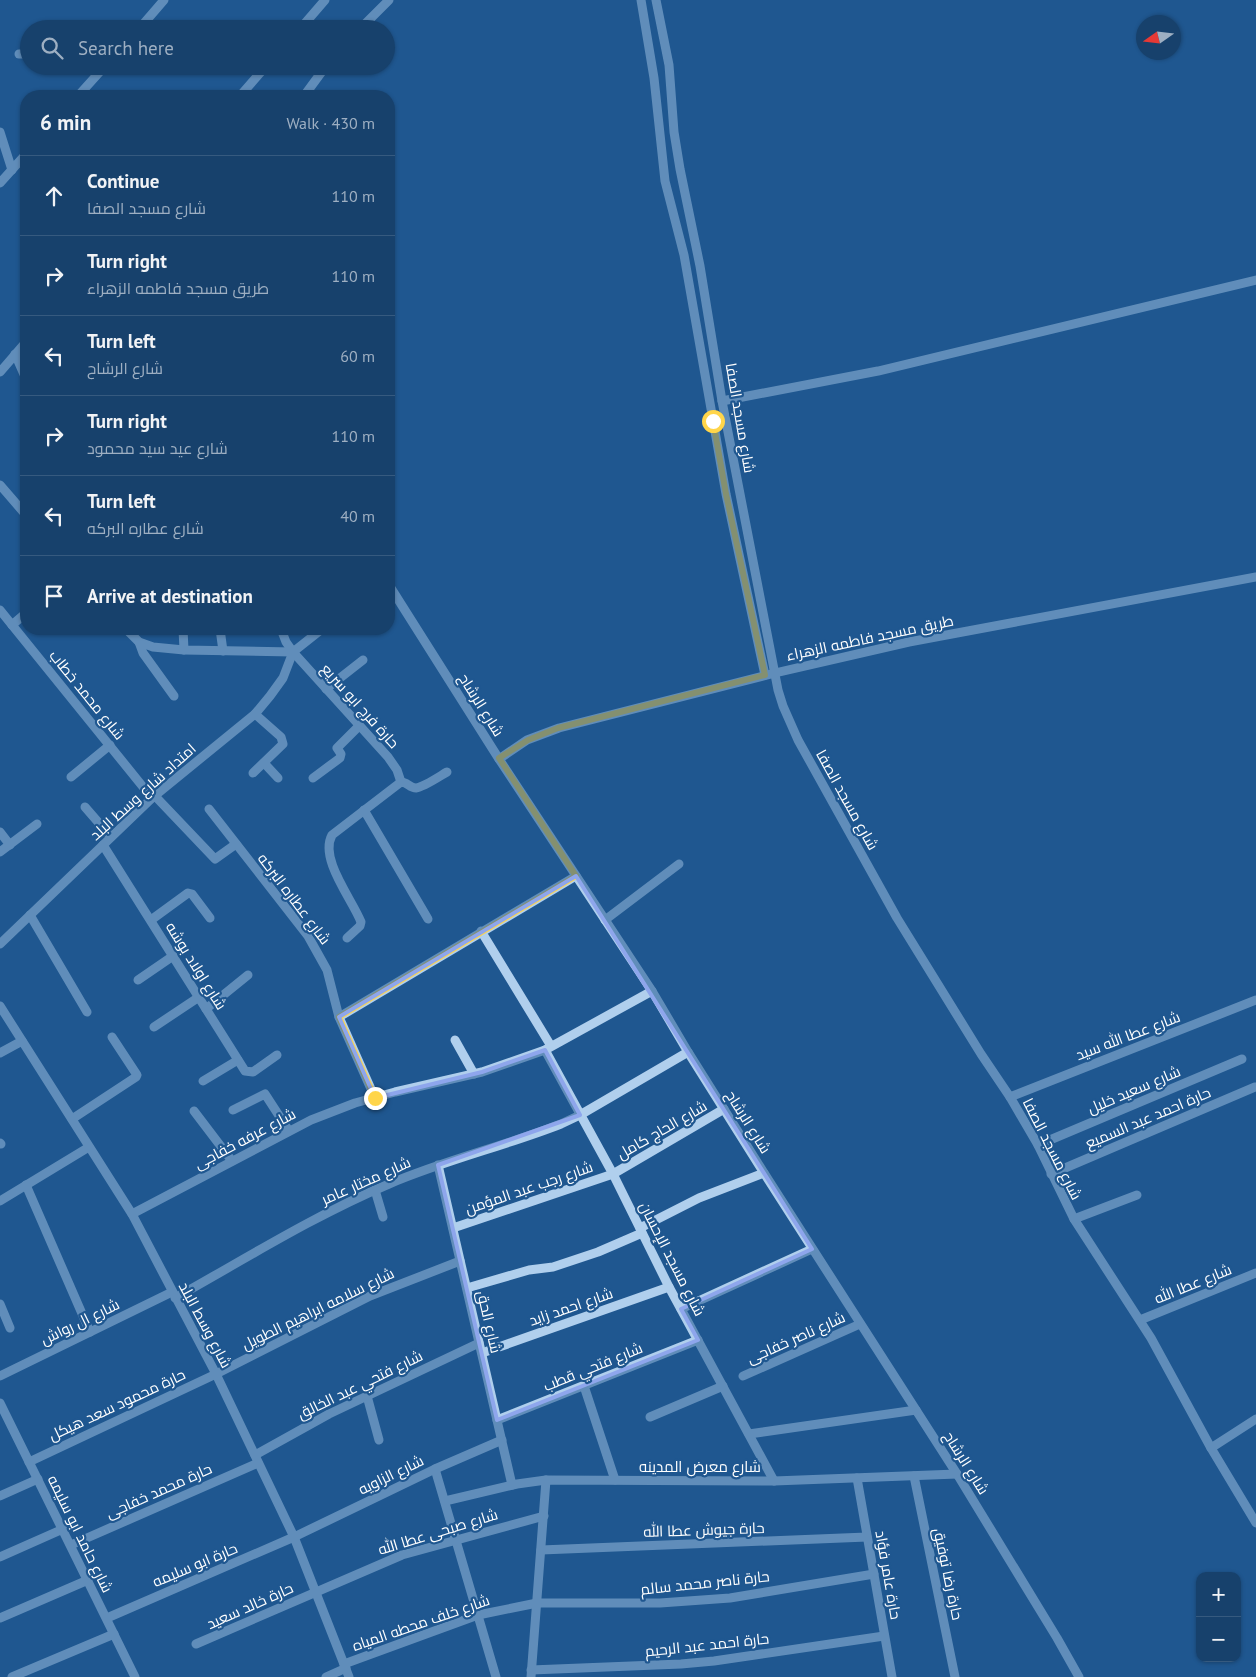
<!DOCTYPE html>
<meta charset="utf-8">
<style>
:root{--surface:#17416c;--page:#244c74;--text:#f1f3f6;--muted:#9eafc2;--line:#365a7f}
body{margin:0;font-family:"PT Sans",Cairo,sans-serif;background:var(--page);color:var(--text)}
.controls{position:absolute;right:15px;bottom:15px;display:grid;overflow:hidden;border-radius:10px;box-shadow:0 1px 4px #0004}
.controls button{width:45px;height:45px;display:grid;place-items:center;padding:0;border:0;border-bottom:1px solid var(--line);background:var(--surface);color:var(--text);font:25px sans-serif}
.compass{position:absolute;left:1136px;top:15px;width:45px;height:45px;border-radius:50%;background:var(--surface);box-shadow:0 1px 4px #0004;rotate:256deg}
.stop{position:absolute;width:15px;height:15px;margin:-11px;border:4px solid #ffd54a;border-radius:50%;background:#fff}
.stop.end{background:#ffd54a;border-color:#fff;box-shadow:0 1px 5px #0008}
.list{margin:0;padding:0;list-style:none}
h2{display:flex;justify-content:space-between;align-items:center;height:65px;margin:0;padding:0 20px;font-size:21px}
h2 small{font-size:16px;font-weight:400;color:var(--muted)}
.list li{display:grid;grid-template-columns:32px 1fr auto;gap:15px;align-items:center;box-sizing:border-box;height:80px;padding:0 20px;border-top:1px solid var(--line)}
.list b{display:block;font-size:19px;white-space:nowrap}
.list p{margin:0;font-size:16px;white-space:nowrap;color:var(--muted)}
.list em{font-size:16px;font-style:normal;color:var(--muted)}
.icon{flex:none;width:28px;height:28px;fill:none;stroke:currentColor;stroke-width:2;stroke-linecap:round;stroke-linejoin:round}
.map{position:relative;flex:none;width:1256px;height:1677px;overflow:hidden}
.search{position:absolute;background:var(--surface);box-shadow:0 1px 4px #0004;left:20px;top:20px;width:375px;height:55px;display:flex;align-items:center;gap:12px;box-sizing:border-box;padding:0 18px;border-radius:28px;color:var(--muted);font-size:19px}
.panel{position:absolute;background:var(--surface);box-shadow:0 1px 4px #0004;left:20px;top:90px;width:375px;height:545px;border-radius:20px}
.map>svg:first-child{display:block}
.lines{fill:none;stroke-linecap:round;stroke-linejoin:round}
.minor{stroke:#b0cfed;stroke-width:9}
.route{stroke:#ffd54a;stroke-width:6}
.marked{fill:none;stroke:#8ea6ec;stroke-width:4;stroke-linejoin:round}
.labels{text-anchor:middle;stroke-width:4.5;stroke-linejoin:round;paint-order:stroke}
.street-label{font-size:15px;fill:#fff;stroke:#1f5790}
</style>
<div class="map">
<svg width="1256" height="1677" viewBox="0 0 1256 1677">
<rect width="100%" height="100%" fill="#1f5790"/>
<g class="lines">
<g class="minor">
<polyline points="641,0 654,78 665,181 684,255 726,494 765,675"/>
<polyline points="656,0 669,65 674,132 680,169 700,266 722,401 778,690 783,706 798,740 897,918 981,1054 1010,1097 1038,1145 1074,1219 1151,1338 1211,1448 1256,1523"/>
<polyline points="139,29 164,0"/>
<polyline points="300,29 325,0"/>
<polyline points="360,29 389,0"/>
<polyline points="19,54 29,54"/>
<polyline points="78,96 105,66"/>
<polyline points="240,96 266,66"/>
<polyline points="304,96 326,66"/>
<polyline points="0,132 12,170"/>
<polyline points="0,183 26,154"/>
<polyline points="15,354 26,379"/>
<polyline points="0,372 26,342"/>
<polyline points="722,401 878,371 1256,280"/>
<polyline points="0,485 26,515"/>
<polyline points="389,585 499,759 652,991 688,1052 764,1173 957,1474 1057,1638 1079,1677"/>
<polyline points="0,610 152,798"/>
<polyline points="12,625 26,613"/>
<polyline points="126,629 139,642 153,647 184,650 293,652"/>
<polyline points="183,629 184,650"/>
<polyline points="220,629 223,651"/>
<polyline points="281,629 286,642 293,652 388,757 397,770 401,782"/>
<polyline points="139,642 143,653 174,696"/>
<polyline points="293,652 322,629"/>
<polyline points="326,689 363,660"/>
<polyline points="499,759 527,740 559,728 775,673 909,642 1256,577"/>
<polyline points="264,763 278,778"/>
<polyline points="253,773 283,744 281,737 255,714"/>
<polyline points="71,777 110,745"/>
<polyline points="313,778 340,758 341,754 337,748 359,726"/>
<polyline points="155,796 215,859 236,844"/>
<polyline points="85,807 111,837"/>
<polyline points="209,809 308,936 327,970 339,1017 375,1098"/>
<polyline points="364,810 428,919"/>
<polyline points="0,832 10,845"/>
<polyline points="103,845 245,1071 253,1072 277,1055"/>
<polyline points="0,852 37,824"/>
<polyline points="30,915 87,1012"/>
<polyline points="151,920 188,893 192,894 210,918"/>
<polyline points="605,920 679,864"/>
<polyline points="481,931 551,1046"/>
<path d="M347,938L360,926L361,922C352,899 319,859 332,835L401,782C407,782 410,788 416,788C424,787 440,776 447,772"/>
<polyline points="0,944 152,798 255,714 270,696 283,678 293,652"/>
<polyline points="138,980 173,956"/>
<polyline points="0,1006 132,1214 216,1374 294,1537 349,1677"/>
<polyline points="206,1009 248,975"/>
<polyline points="339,1017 576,876"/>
<polyline points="154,1027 199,997"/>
<polyline points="455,1040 474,1074"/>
<polyline points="545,1050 613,1174 669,1287 774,1481"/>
<polyline points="0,1053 22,1041"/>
<polyline points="203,1081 238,1060"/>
<polyline points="1010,1097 1256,1000"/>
<polyline points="233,1110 265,1094 289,1131"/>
<polyline points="194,1111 232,1161"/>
<polyline points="72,1119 136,1077 137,1075 112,1037"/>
<polyline points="0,1143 1,1144"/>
<polyline points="1038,1145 1242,1059"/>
<polyline points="438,1165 512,1485"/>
<polyline points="1051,1174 1255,1087"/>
<polyline points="26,1185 90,1332"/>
<polyline points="375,1190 383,1217"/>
<polyline points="0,1201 89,1147"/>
<polyline points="132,1214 311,1120 355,1103 395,1092 482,1072 545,1050 652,991"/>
<polyline points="1074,1219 1137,1195"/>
<polyline points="453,1228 613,1174 724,1109"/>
<polyline points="640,1228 699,1198 764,1173"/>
<polyline points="467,1288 529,1270 553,1267 598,1252 642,1233"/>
<path d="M175,1298C245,1259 315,1215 389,1184C445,1160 505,1146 561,1124L580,1115L688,1052"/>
<polyline points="0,1304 10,1328"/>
<polyline points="681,1309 812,1249"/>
<polyline points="1140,1320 1256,1273"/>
<polyline points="482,1353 669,1287"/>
<polyline points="0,1376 172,1292"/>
<polyline points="743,1376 860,1324"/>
<polyline points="584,1386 615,1480"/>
<polyline points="367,1396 379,1440"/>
<polyline points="0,1403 135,1677"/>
<polyline points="650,1417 723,1386"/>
<polyline points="497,1420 698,1340"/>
<polyline points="749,1434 916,1410"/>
<polyline points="1211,1448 1256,1419"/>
<polyline points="255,1455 329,1414 479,1343"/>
<polyline points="29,1462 216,1374 370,1296 460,1261"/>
<polyline points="435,1469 496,1677"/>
<polyline points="914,1476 955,1677"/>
<polyline points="857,1478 892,1677"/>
<polyline points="0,1496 38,1479"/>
<polyline points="445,1501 517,1484 546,1480 774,1481 957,1474"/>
<polyline points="71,1545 258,1463"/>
<polyline points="541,1550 867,1537"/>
<polyline points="0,1557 63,1529"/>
<polyline points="0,1618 88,1580"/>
<polyline points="107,1618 294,1537 435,1469 502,1440"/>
<polyline points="196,1644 402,1555 544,1516"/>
<polyline points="344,1664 478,1615 537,1603 660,1603 730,1598 874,1574"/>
<polyline points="531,1670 681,1664 714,1661 884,1636"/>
<polyline points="12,1677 114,1634"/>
<polyline points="326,1677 346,1668"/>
<polyline points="531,1677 546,1480"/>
</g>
</g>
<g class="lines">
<polyline class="route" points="375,1098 339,1017 576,876 499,758 528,740 558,728 765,675 726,494 713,421"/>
</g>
<path d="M0 0H1256V1677H0ZM576,876L812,1249L681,1309L698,1340L497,1420L438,1165L580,1115L545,1050L482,1072L375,1098L339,1017Z" fill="#1f5790" fill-opacity=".55" fill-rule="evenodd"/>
<path class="marked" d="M576,876L812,1249L681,1309L698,1340L497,1420L438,1165L580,1115L545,1050L482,1072L375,1098L339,1017Z"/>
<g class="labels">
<g class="street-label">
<text transform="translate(740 418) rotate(80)" y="5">شارع مسجد الصفا</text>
<text transform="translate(870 638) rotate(-12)" y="5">طريق مسجد فاطمه الزهراء</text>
<text transform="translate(87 695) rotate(51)" y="5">شارع محمد خطاب</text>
<text transform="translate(481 705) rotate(58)" y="5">شارع الرشاح</text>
<text transform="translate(360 706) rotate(48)" y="5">حارة فرج ابو سريع</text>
<text transform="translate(143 792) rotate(-42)" y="5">امتداد شارع وسط البلد</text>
<text transform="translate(847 800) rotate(61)" y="5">شارع مسجد الصفا</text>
<text transform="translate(294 899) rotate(53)" y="5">شارع عطاره البركه</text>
<text transform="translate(196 966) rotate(58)" y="5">شارع اولاد بوشه</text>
<text transform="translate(1128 1036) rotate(-21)" y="5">شارع عطا الله سيد</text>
<text transform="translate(1134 1090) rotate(-23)" y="5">شارع سعيد خليل</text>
<text transform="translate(1148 1118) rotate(-23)" y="5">حارة احمد عبد السميع</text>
<text transform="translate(748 1122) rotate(58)" y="5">شارع الرشاح</text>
<text transform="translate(662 1130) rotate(-30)" y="5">شارع الحاج كامل</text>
<text transform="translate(245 1139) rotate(-28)" y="5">شارع عرفه خفاجى</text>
<text transform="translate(1052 1149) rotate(63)" y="5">شارع مسجد الصفا</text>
<text transform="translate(366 1181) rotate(-24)" y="5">شارع مختار عامر</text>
<text transform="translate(529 1188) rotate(-19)" y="5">شارع رجب عبد المؤمن</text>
<text transform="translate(672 1259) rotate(63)" y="5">شارع مسجد الإحسان</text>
<text transform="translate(1193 1284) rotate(-22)" y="5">شارع عطا الله</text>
<text transform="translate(571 1307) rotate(-19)" y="5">شارع احمد زايد</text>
<text transform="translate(318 1309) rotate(-26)" y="5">شارع سلامه ابراهيم الطويل</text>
<text transform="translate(80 1322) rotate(-26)" y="5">شارع ال رواش</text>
<text transform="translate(489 1322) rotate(77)" y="5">شارع الحق</text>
<text transform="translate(205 1325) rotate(62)" y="5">شارع وسط البلد</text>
<text transform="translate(796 1338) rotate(-24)" y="5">شارع ناصر خفاجى</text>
<text transform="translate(593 1367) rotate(-22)" y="5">شارع فتحي قطب</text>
<text transform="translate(360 1385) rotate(-26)" y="5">شارع فتحي عبد الخالق</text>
<text transform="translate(117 1405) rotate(-25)" y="5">حارة محمود سعد هيكل</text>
<text transform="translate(966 1463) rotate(58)" y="5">شارع الرشاح</text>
<text x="700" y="1472">شارع معرض المدينه</text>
<text transform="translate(391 1475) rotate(-26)" y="5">شارع الزاويه</text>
<text transform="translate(159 1491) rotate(-24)" y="5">حارة محمد خفاجى</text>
<text transform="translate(704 1530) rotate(-2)" y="5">حارة جيوش عطا الله</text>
<text transform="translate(438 1532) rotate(-17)" y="5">شارع صبحى عطا الله</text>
<text transform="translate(80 1534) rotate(64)" y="5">شارع حامد ابو سليمه</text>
<text transform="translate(195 1565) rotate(-23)" y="5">حارة ابو سليمه</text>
<text transform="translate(948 1574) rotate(78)" y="5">حارة رضا توفيق</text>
<text transform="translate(888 1575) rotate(80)" y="5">حارة عامر فؤاد</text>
<text transform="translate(705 1583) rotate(-6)" y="5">حارة ناصر محمد سالم</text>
<text transform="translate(250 1606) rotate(-24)" y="5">حارة خالد سعيد</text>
<text transform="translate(421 1623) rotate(-19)" y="5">شارع خلف محطه المياه</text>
<text transform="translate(707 1645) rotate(-6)" y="5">حارة احمد عبد الرحيم</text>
</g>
</g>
</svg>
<div class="controls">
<button>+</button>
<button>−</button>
</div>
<svg class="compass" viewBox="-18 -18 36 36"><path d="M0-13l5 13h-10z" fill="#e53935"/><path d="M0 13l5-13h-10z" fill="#9eafc2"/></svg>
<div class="stop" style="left:713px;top:421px"></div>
<div class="stop end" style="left:375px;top:1098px"></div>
<div class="search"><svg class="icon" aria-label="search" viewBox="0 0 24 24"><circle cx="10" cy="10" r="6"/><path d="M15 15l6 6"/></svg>Search here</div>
<section class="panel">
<h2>6 min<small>Walk · 430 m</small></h2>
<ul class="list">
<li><svg class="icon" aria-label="ahead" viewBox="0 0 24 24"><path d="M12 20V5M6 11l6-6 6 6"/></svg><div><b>Continue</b><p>شارع مسجد الصفا</p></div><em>110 m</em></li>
<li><svg class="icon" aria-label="right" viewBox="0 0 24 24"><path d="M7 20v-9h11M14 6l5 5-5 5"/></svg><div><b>Turn right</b><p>طريق مسجد فاطمه الزهراء</p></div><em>110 m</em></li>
<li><svg class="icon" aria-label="left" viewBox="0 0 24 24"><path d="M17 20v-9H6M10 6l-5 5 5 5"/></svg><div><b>Turn left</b><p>شارع الرشاح</p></div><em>60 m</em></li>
<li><svg class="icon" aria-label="right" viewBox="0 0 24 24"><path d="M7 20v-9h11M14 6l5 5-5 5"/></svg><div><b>Turn right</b><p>شارع عيد سيد محمود</p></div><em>110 m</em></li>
<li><svg class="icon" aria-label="left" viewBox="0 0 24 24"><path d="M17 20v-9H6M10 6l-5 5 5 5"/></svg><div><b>Turn left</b><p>شارع عطاره البركه</p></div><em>40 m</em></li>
<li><svg class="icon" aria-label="arrive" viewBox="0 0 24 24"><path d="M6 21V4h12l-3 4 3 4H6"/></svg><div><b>Arrive at destination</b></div></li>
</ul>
</section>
</div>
